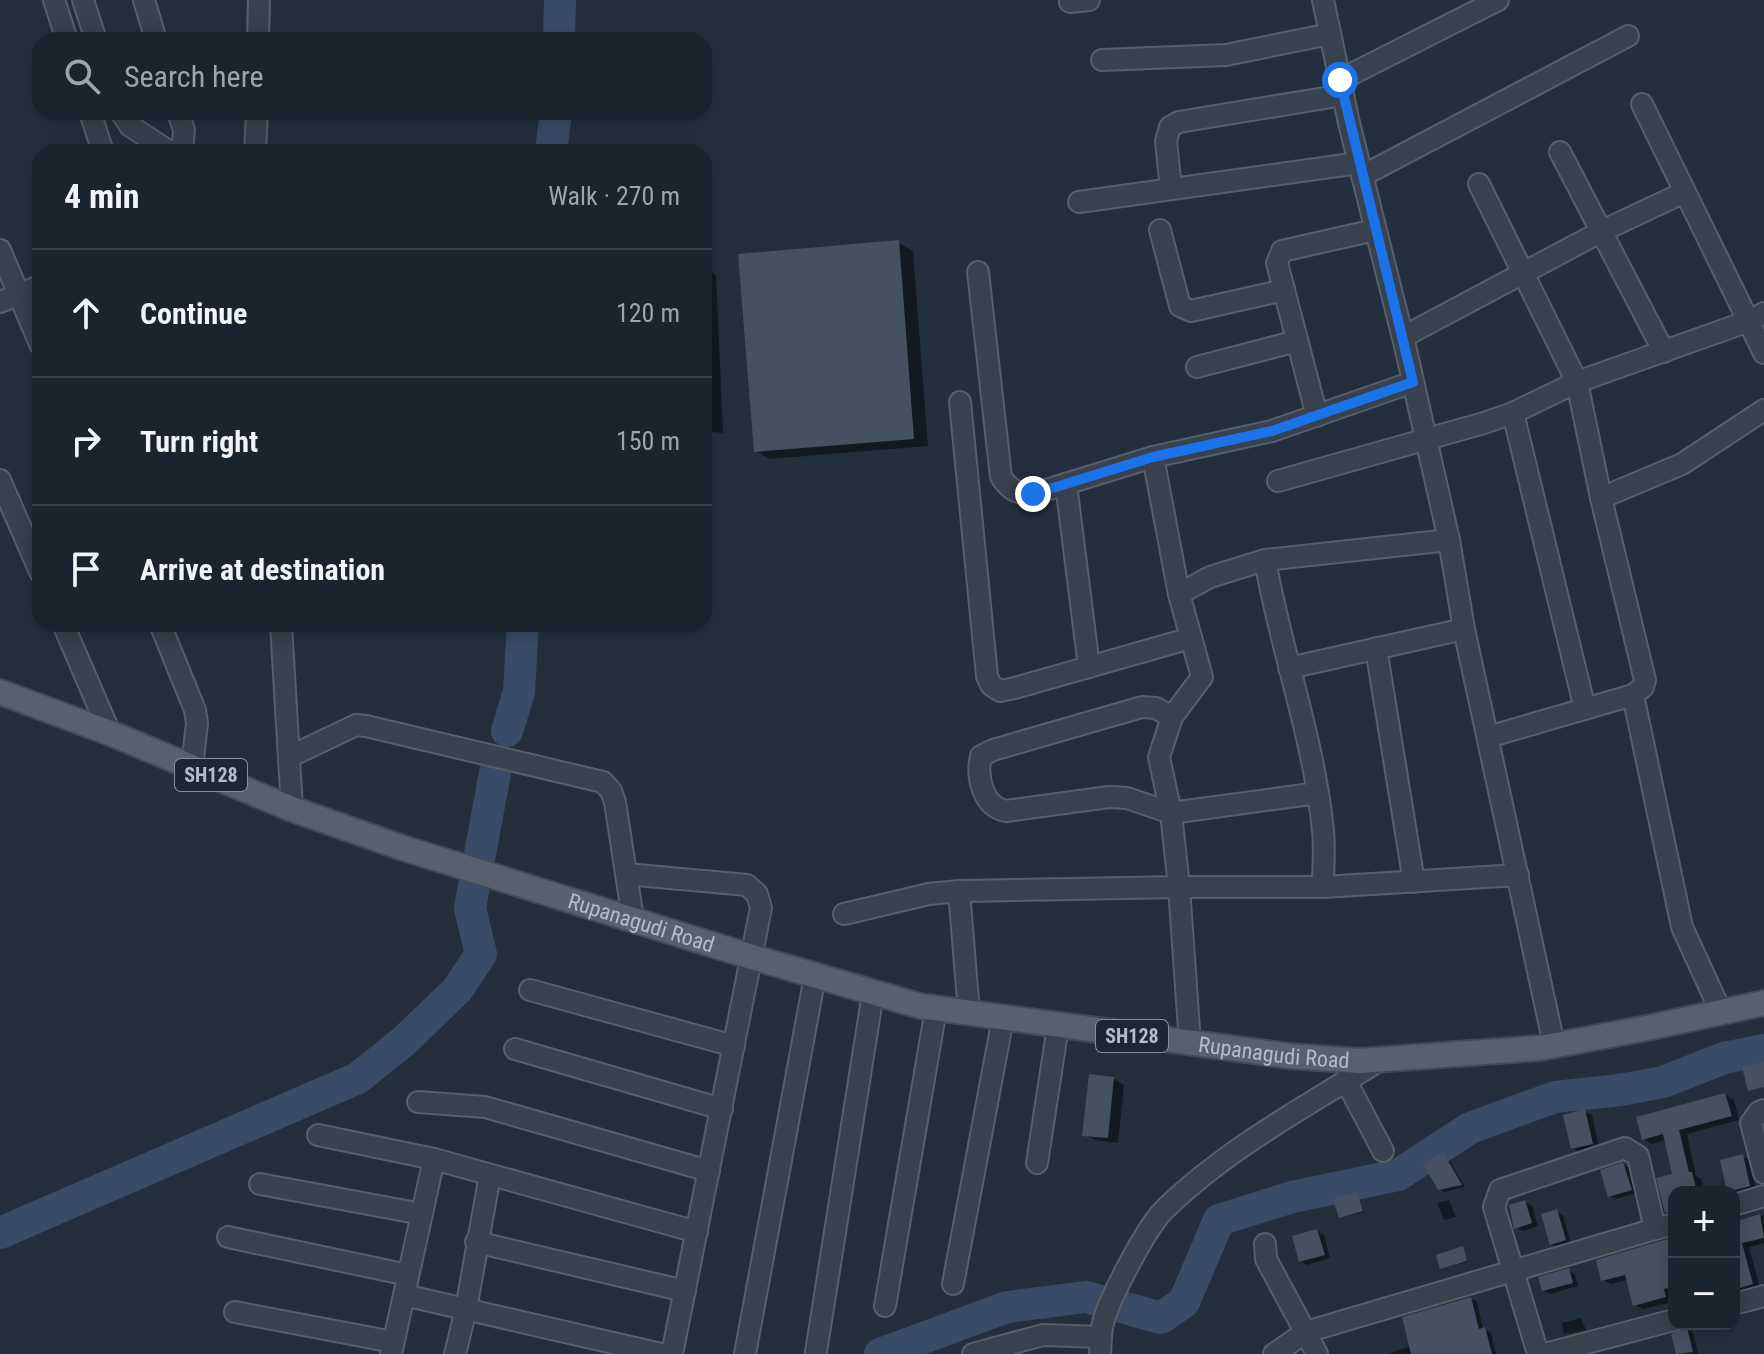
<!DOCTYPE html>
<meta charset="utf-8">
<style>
:root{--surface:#1b232e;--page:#242b36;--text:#f1f3f6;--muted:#a0a4aa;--line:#39404a}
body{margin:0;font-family:"Roboto Condensed",sans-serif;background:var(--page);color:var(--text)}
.controls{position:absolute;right:24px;bottom:24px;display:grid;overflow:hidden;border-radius:16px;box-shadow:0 4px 20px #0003}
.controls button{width:72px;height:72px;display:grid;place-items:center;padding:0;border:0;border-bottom:2px solid var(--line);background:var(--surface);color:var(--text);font:40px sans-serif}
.stop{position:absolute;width:24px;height:24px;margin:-18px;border:6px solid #1a73e8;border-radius:50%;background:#fff}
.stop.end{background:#1a73e8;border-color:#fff;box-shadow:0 2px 8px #0008}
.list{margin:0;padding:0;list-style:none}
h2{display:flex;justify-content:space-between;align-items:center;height:104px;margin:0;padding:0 32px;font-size:34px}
h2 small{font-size:26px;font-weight:400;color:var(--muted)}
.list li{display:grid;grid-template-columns:52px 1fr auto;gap:24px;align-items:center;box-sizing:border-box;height:128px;padding:0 32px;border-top:2px solid var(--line)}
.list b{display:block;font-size:30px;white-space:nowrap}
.list em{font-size:26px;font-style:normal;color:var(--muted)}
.icon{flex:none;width:44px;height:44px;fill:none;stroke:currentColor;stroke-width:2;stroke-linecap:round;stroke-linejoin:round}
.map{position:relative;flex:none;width:1764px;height:1354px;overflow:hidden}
.search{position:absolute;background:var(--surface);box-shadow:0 4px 20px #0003;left:32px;top:32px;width:680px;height:88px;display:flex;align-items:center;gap:20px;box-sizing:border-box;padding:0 28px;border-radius:24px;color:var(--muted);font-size:30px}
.panel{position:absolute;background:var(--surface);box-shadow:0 4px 20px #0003;left:32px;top:144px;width:680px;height:488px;border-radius:24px}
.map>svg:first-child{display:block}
.shadow{fill:#0007}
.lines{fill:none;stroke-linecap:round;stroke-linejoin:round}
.river{stroke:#394c67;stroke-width:32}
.building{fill:#455162}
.minor-casing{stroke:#565f6c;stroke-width:24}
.major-casing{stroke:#414a57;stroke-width:28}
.minor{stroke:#38414e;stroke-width:20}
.major{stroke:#56606e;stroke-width:24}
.route{stroke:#1a73e8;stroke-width:10}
.labels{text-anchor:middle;stroke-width:8;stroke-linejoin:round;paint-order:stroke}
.shield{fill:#1d2633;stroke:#878f9c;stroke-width:2}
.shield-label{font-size:20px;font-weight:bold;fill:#b4bcc9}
.street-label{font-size:22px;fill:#b4bcc9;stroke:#1d2633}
</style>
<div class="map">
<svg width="1764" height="1354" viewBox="0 0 1764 1354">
<rect width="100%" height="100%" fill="#242f3e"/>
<g class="shadow">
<polygon points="899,243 913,251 928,446 770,459 756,451"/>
<polygon points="704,268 716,275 723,433 704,431"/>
<polygon points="1114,1079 1124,1085 1118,1143 1095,1140 1084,1134"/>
<polygon points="1725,1095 1734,1100 1739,1120 1687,1134 1696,1176 1701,1179 1704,1192 1674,1192 1674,1216 1666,1212 1674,1176 1666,1140 1652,1144 1643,1139"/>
<polygon points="1585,1112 1592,1115 1599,1147 1579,1152 1573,1148"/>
<polygon points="1443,1155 1448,1158 1465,1187 1445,1192 1440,1189"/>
<polygon points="1742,1156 1749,1160 1756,1189 1735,1194 1729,1190"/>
<polygon points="1624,1165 1630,1168 1637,1193 1616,1199 1609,1196"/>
<polygon points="1357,1194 1364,1212 1340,1217"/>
<polygon points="1449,1200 1456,1217 1444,1220 1437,1203"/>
<polygon points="1525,1202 1532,1206 1538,1226 1522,1231 1516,1227"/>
<polygon points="1556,1212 1563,1215 1571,1244 1558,1248 1551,1244"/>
<polygon points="1764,1215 1764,1243 1749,1247 1760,1288 1744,1293 1734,1289 1734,1223"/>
<polygon points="1317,1231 1324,1235 1330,1258 1307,1265 1301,1261"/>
<polygon points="1674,1240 1674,1302 1643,1309 1635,1305 1628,1280 1611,1284 1603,1280"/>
<polygon points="1462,1249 1468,1262 1442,1268"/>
<polygon points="1568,1270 1575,1274 1578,1286 1550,1294 1543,1290"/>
<polygon points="1471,1299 1477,1302 1483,1329 1491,1333 1496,1354 1388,1354 1411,1346"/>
<polygon points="1581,1318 1586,1330 1564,1334 1562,1323"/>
<polygon points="1687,1329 1693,1333 1698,1354 1677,1354 1673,1335"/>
</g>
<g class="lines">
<g class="river">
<polyline points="559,40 560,0"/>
<polyline points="551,152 556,112"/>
<polyline points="507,731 519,692 523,624"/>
<polyline points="0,1233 358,1078 404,1041 457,990 481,954 470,908 495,773"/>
<polyline points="880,1354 1007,1307 1086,1297 1161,1318 1184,1302 1219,1220 1292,1197 1398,1175 1470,1128 1555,1097 1620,1090 1663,1082 1724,1058 1764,1050"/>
</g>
</g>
<g class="building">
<polygon points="899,240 914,439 754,452 738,254"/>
<polygon points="1764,1062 1764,1087 1748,1091 1742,1067"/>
<polygon points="1089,1074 1114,1077 1108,1138 1082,1136"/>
<polygon points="1725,1093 1732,1116 1679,1130 1689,1172 1692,1172 1697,1192 1674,1192 1674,1211 1665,1213 1656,1178 1672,1174 1663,1134 1642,1140 1636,1117"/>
<polygon points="1585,1109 1593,1144 1571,1149 1563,1115"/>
<polygon points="1443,1152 1462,1185 1438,1190 1423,1164"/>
<polygon points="1743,1154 1750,1186 1727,1192 1720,1160"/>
<polygon points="1623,1162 1632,1190 1608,1197 1600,1170"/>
<polygon points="1357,1192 1363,1211 1339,1218 1333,1199"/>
<polygon points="1525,1200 1532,1223 1514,1229 1509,1205"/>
<polygon points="1557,1209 1566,1240 1550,1245 1541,1214"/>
<polygon points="1760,1214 1764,1238 1742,1243 1753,1284 1734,1290 1734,1222"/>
<polygon points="1317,1229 1325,1255 1299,1262 1292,1236"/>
<polygon points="1674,1237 1674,1264 1668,1265 1674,1287 1664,1289 1666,1297 1633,1306 1625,1275 1601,1281 1596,1260"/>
<polygon points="1463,1246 1467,1261 1440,1269 1436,1255"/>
<polygon points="1569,1268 1573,1283 1542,1291 1538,1277"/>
<polygon points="1471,1297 1479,1329 1485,1327 1492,1354 1411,1354 1402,1317"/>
<polygon points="1687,1327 1693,1352 1676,1354 1671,1334"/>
</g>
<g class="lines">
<defs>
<g id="minor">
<polyline points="54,0 67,40"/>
<polyline points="83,0 96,40"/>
<polyline points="144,0 156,40"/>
<polyline points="1323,0 1349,123 1405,346 1449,540 1464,629 1554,1045"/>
<polyline points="1070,2 1089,0"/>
<polyline points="258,40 259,0"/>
<polyline points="1102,60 1226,55 1330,34"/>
<polyline points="1340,80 1498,0"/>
<polyline points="1642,104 1764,353"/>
<polyline points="90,112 103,152"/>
<polyline points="121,112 130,126 170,152"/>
<polyline points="178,112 184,130 182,152"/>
<polyline points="255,152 257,112"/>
<polyline points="1560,152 1664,352"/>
<polyline points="1362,176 1628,36"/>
<polyline points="1479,184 1577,382 1601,498 1645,680 1643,687 1633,695 1488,737"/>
<polyline points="1171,189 1166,141 1170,127 1179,122 1343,95"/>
<polyline points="1079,202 1359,163"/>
<polyline points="1160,230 1180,306 1191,311 1284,290"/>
<polyline points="0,250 40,344"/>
<path d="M978,272L1001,477C1010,490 1017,494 1033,494L1153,457L1272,431L1413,382"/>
<polyline points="0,302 40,286"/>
<polyline points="1403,337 1602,231 1685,192"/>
<polyline points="1197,367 1297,341"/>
<polyline points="960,402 987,676 991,685 1000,691 1015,688 1191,638"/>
<polyline points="1513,413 1585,709"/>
<polyline points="1317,416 1277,263 1282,251 1375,230"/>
<polyline points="0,480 40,572"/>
<polyline points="1278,481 1484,423 1513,413 1577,382 1749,321 1764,313"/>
<polyline points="1066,484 1089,667"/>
<polyline points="1601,498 1682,464 1764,410"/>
<path d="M1265,560C1281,651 1314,739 1323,831C1325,850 1323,869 1323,887"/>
<polyline points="1179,594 1210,577 1265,560 1449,540"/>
<polyline points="63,624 110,733"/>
<polyline points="160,624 195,710 197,723 192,767"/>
<polyline points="281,624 292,809"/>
<polyline points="1376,648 1414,882"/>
<polyline points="1289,668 1464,629"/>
<polyline points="1633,695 1682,927 1721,1012"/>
<path d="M1172,717L1156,708L1142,707L993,750L981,756C976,777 983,807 1006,811L1109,797L1127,798L1171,813L1318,793"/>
<polyline points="289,757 356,725 366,726 603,782 611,791 615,802 633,919"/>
<polyline points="626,874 747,885 757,894 761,908 672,1354"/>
<polyline points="959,891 1179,887 1171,813 1159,757 1172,717 1202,677 1179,594 1153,457"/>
<polyline points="844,914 929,894 959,891 969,1013"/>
<polyline points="530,990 734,1046"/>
<polyline points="1190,1043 1179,887 1323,887 1518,875"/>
<polyline points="515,1049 722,1109"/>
<polyline points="1346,1081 1383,1151"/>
<polyline points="418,1102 485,1107 709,1171"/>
<polyline points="1764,1110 1759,1112 1751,1123 1764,1173"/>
<polyline points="318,1135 434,1159 697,1232"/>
<polyline points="1037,1163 1058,1026"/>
<polyline points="260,1184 422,1214"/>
<polyline points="1734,1205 1764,1196"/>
<polyline points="228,1237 408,1275"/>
<polyline points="476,1242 685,1291"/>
<polyline points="1265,1244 1266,1259 1317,1354"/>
<polyline points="953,1284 1003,1018"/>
<polyline points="404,1295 661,1354"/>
<polyline points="1734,1304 1764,1296"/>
<polyline points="885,1306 936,1009"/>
<polyline points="235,1312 393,1342"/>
<polyline points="816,1352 873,993"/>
<polyline points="391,1354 434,1159"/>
<polyline points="455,1354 466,1309 490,1175"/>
<polyline points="745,1354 815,976"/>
<polyline points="973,1354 1043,1335 1101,1337"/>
<path d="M1100,1354C1101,1344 1100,1333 1103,1323C1109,1299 1146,1228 1164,1210C1226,1149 1307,1106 1380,1060"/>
<polyline points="1274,1354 1306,1332 1655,1229"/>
<polyline points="1538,1354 1494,1207 1500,1190 1625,1148 1638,1156 1655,1229 1674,1224"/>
<polyline points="1545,1354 1674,1320"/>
</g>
<g id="major">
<path id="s1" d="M0,692L110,733L292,809L403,848L752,957L920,1006L1289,1056L1360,1061L1540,1048L1642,1029L1764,1003"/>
</g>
</defs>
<use href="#minor" class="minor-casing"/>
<use href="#major" class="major-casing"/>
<use href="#minor" class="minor"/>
<use href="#major" class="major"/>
</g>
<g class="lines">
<polyline class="route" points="1033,494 1153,457 1272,431 1413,382 1340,80"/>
</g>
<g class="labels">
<g class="shield">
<rect x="175" y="759" width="72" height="32" rx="6"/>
<rect x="1096" y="1020" width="72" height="32" rx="6"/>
</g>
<g class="shield-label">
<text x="211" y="782">SH128</text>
<text x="1132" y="1043">SH128</text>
</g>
<g class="street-label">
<text dy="8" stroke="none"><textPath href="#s1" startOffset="682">Rupanagudi Road</textPath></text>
<text dy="8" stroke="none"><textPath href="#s1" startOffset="1330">Rupanagudi Road</textPath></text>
</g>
</g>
</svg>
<div class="controls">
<button>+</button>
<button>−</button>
</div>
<div class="stop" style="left:1340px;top:80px"></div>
<div class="stop end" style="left:1033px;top:494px"></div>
<div class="search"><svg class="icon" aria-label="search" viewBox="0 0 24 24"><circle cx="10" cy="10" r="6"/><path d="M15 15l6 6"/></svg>Search here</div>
<section class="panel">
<h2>4 min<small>Walk · 270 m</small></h2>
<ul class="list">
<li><svg class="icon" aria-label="ahead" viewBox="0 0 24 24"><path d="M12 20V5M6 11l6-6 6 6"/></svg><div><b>Continue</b></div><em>120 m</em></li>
<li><svg class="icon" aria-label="right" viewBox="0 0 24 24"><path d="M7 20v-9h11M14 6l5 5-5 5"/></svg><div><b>Turn right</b></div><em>150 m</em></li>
<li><svg class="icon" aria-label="arrive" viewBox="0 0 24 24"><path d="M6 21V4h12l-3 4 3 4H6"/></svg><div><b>Arrive at destination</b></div></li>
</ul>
</section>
</div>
